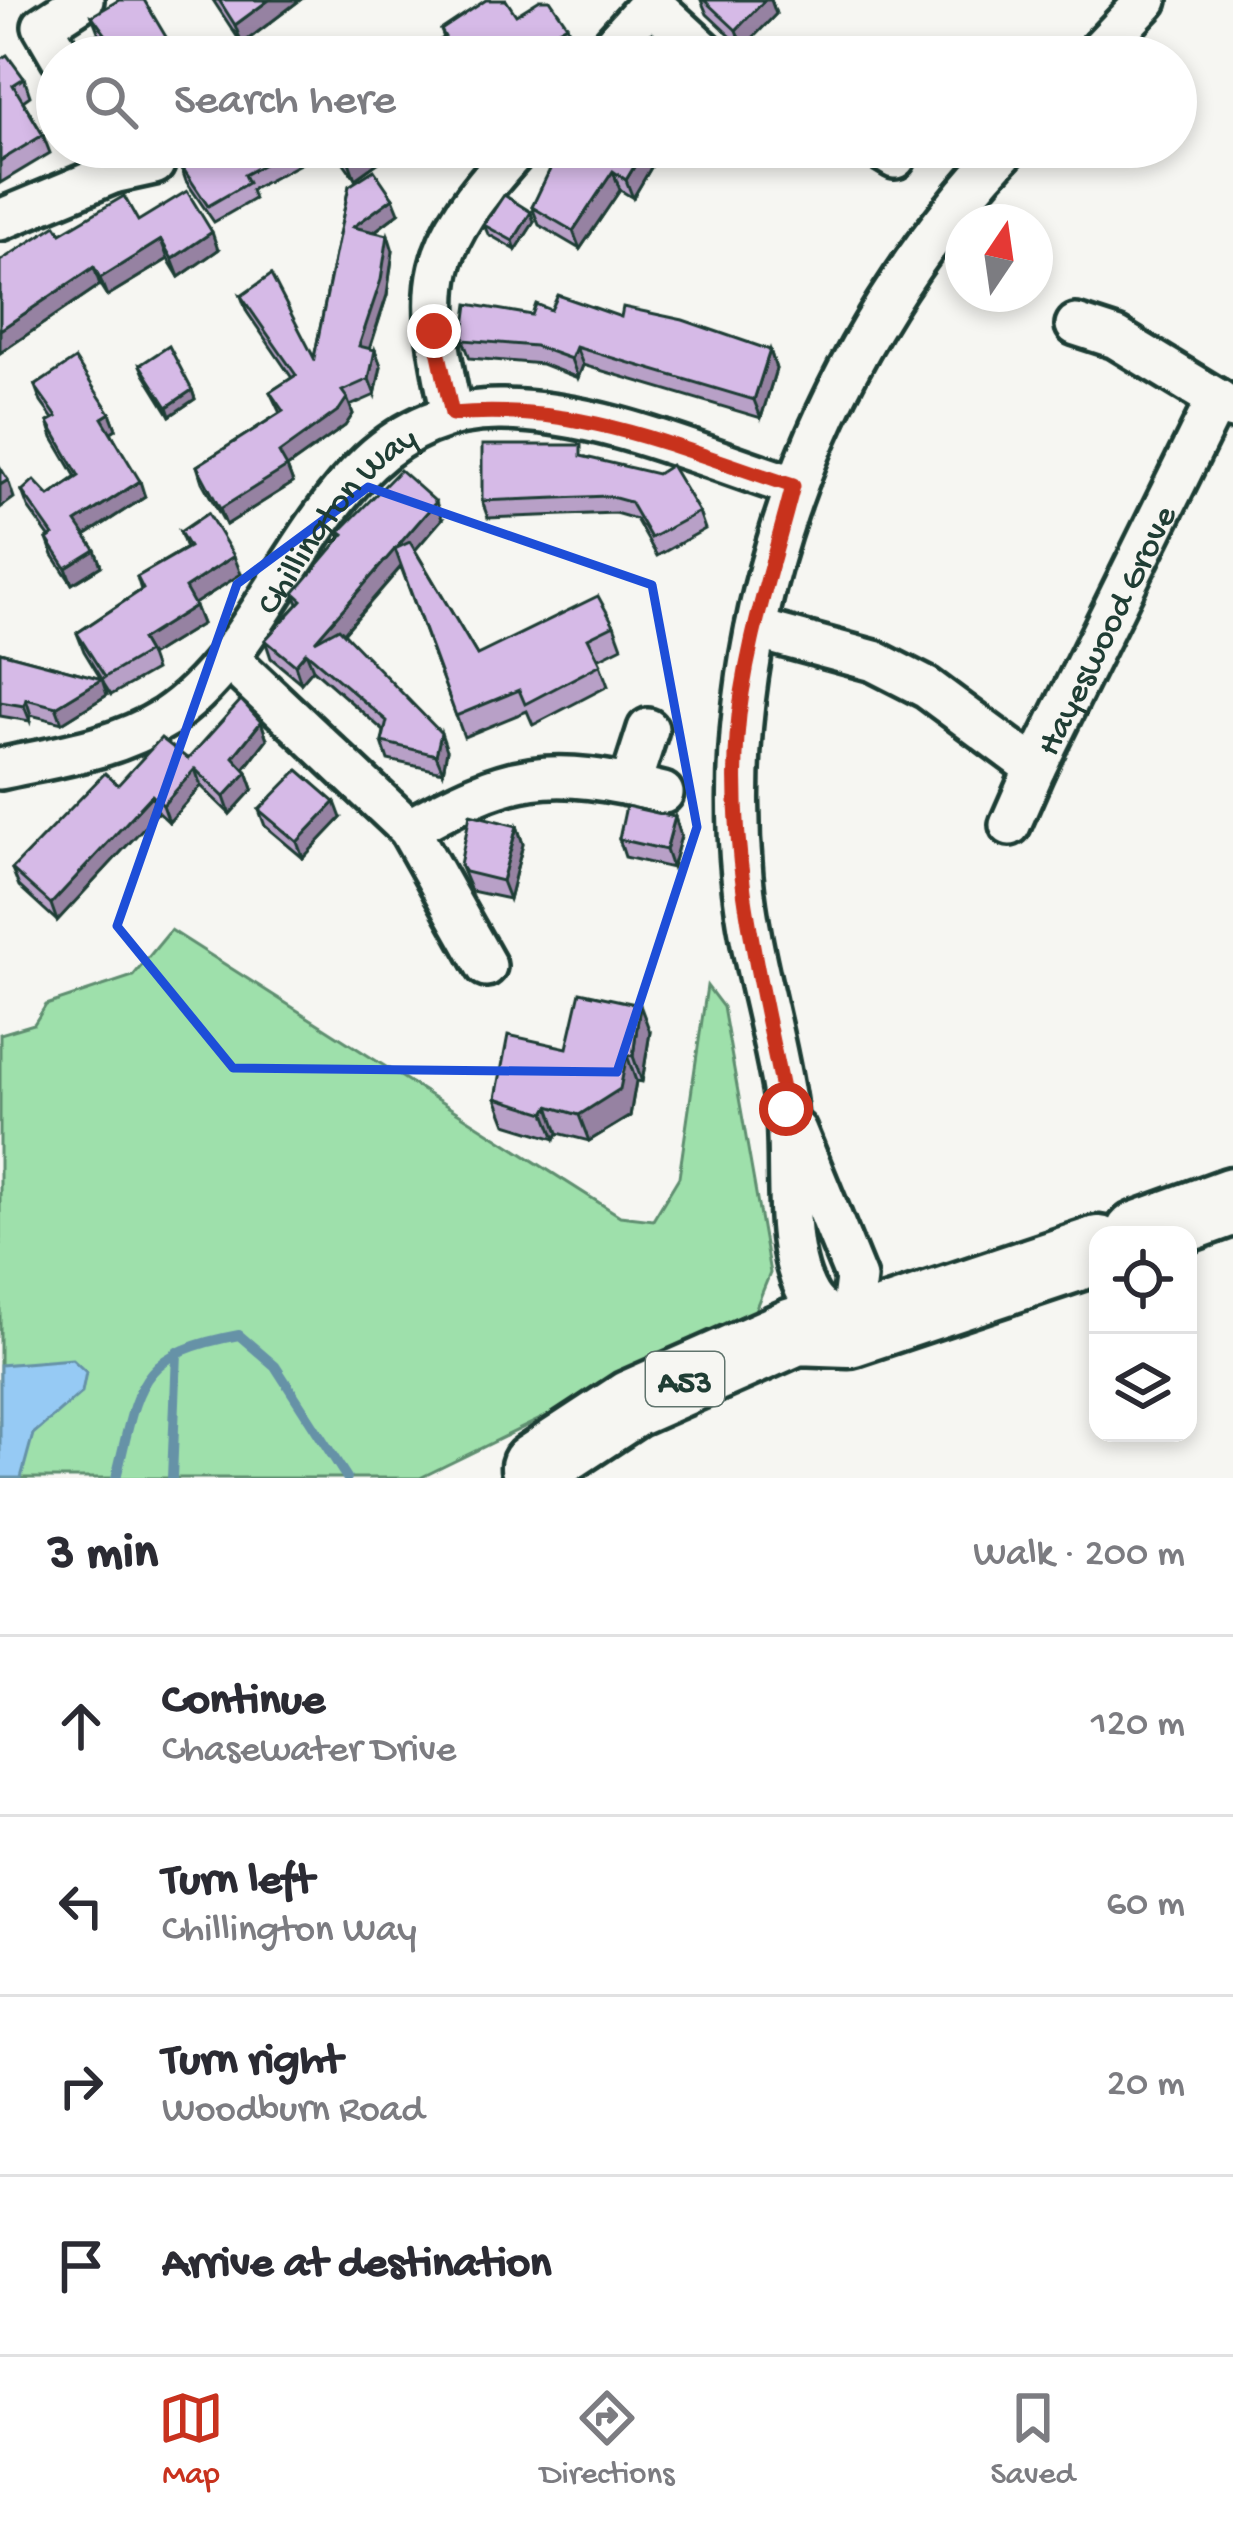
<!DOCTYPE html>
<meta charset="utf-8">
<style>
:root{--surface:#fff;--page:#f7f7f7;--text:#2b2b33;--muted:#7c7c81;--line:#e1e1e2;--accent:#c8321e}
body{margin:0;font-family:"Gochi Hand",sans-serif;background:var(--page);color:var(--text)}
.controls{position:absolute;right:36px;bottom:36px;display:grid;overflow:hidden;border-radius:24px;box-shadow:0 6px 18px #0003}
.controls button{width:108px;height:108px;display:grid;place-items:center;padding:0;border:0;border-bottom:3px solid var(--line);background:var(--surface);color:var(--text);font:60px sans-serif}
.compass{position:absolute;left:945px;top:204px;width:108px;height:108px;border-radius:50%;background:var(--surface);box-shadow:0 6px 18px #0003;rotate:13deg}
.stop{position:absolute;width:36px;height:36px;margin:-27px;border:9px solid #c8321e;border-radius:50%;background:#fff}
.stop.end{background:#c8321e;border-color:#fff;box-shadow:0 3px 12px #0008}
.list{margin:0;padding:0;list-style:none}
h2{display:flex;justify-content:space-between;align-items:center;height:156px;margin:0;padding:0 48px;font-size:51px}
h2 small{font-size:39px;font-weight:400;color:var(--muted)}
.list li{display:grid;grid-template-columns:78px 1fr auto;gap:36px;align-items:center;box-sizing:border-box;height:180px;padding:0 48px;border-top:3px solid var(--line)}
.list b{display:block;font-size:45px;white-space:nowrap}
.list p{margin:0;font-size:39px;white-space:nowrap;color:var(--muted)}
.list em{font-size:39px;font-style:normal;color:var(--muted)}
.icon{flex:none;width:66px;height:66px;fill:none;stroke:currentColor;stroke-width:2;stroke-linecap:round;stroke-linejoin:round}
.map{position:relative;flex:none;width:1233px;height:1478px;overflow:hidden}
.search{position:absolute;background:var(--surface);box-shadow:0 6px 18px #0003;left:36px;right:36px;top:36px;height:132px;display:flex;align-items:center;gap:30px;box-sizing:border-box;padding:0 42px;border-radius:66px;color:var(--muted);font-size:45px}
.sheet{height:876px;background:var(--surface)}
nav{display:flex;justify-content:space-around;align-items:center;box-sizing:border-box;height:168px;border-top:3px solid var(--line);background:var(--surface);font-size:33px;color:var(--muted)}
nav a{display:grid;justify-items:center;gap:6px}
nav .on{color:var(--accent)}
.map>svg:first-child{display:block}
.green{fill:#9ee0ab;stroke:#5e8e70;stroke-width:3}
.water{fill:#96caf4;stroke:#6692a7;stroke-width:3}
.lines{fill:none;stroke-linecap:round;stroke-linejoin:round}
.stream{stroke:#6692a7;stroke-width:10}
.street-casing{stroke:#1f3d34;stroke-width:48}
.highway-casing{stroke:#1f3d34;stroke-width:75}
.street{stroke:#f6f6f2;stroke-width:39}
.highway{stroke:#f6f6f2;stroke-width:66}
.wall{fill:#b8a0c7;stroke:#1f3d34;stroke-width:3}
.shaded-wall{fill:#9682a2;stroke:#1f3d34;stroke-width:3}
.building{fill:#d6bae7;stroke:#1f3d34;stroke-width:3}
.route{stroke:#c8321e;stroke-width:15}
.marked{fill:none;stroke:#1d4ed8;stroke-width:9;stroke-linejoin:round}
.labels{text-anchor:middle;stroke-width:12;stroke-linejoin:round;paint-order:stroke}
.shield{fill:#f6f6f2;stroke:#60746d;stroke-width:3}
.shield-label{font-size:33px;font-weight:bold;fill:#1f3d34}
.street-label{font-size:36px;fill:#1f3d34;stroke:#f6f6f2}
</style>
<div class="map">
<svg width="1233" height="1478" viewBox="0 0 1233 1478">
<rect width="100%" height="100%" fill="#f6f6f2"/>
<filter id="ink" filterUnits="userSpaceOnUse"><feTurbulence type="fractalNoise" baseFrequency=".00833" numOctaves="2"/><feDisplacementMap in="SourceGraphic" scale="24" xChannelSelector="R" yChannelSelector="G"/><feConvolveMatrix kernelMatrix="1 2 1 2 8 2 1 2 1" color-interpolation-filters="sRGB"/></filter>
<g filter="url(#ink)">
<polygon class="green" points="171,930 620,1216 653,1220 679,1177 707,986 723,1007 770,1273 753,1315 420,1478 0,1478 0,1034 34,1024 46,1005 133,976"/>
<polygon class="water" points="72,1359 86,1372 82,1392 33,1434 21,1478 0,1478 0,1365"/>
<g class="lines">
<g class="stream">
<path d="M116,1478C139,1386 134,1354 239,1335L275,1366L347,1478"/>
<polyline points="172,1478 177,1352"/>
</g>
<defs>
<g id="street">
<polyline points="651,3 710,57"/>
<polyline points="61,57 43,26 83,0"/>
<polyline points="602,57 653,0"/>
<polyline points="1093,57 1147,0"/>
<polyline points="877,147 895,158"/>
<polyline points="113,173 154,164"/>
<polyline points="0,220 113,173 103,147"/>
<polyline points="1076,325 1116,338 1233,409"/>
<path d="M452,414C423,280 425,250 519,147"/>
<path id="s1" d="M756,629L874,661L927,688L1035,768L1217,399"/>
<path d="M231,661L409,829C511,771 549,765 663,793"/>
<path id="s2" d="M0,769C55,757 116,749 165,718C289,637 319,407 502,410C604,412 697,455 793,486"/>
<polyline points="630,785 648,729"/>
<polyline points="1010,825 1035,768"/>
<polyline points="409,829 486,966"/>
<polyline points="796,1131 856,1278 849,1333"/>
<path d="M849,1333C837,1323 817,1310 809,1296C780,1248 793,1162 786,1108C775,1030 749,954 742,876C717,609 826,339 1008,147"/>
</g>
<g id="highway">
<polyline points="1139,1235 1233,1201"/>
<polyline points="535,1467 631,1404 796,1331 849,1333 1098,1250"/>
</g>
</defs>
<use href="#street" class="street-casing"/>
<use href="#highway" class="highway-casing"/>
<use href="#street" class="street"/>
<use href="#highway" class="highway"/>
</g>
<g class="wall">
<polygon points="213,0 300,0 242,44"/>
<polygon points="701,0 771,0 776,14 743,48 707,14"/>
<polygon points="516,15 567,25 573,42 547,57 413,57 444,38 441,30"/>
<polygon points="92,16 178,57 115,57 99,34"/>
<polygon points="0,59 24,78 30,96 23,101 43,135 50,153 0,183"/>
<polygon points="201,147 309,147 313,157 251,190 254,199 214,222 186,181 180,164"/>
<polygon points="333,147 400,147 355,179"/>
<polygon points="571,147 663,147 633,198 620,190 580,249 539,225 532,207"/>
<polygon points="349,186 399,213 374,232 393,251 387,295 370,349 375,350 381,366 375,395 350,406 353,414 345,426 287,467 293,483 226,525 202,482 197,466 280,413 270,392 292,378 247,312 241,296 314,358"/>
<polygon points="138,221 218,250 179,277 168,259 107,296 100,285 0,353 0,261 61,233"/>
<polygon points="534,222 516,250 488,234 484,225"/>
<polygon points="551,310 621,317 770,350 776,369 761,418 583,365 578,378 542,364 470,358 463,340 532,315"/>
<polygon points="140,365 192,390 195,399 170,416 144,374"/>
<polygon points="35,386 110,413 116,429 111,432 145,497 85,536 95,550 101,566 72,584 53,555 47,539 50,538 28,507 22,491 49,496 76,477 53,438 48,422 53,419 41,402"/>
<polygon points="586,457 699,512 705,529 657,556 636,519 615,513 488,518 482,501"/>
<polygon points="442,519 415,550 477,655 614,625 622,647 598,659 608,686 533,725 527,711 464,737 401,567 344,633 447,750 443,772 388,760 382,742 384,731 313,669 301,683 271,658 265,640 298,604 294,593 342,537 340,531"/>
<polygon points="180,532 241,574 194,604 202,624 150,656 155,670 111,695 102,681 107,695 62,723 31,715 30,721 0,716 0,652 101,679 84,651 77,633 141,590 137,577 186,548"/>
<polygon points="261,722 267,739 244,769 247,772 253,789 230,814 201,786 169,822 158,812 57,921 19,886 12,869 118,785 188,759"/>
<polygon points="259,810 341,818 303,858 265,826"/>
<polygon points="517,826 523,844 509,899 471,891 460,865"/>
<polygon points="681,836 672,868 625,857 619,839"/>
<polygon points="650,1032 642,1082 636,1081 630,1116 589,1141 558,1133 555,1139 506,1124 496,1098 567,1048"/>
</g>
<g class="shaded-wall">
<polygon points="269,0 300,0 242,44 235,25"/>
<polygon points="765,0 771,0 776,14 743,48 736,30"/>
<polygon points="370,147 400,147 355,179 349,162"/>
<polygon points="646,147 663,147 633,198 626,180"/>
<polygon points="613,171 620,190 580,249 573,231"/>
<polygon points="393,198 399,213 359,243 353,227"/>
<polygon points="531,212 534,222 516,250 513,241"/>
<polygon points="212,232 218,250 179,277 172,259"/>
<polygon points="388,235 393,251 387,295 365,362 359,346"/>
<polygon points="161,240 168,259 107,296 100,278"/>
<polygon points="94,267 100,285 0,353 0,330"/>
<polygon points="576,347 583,365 578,378 571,359"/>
<polygon points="375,350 381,366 375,395 369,379"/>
<polygon points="770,350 776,369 761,418 754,400"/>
<polygon points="192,390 195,399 170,416 167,407"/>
<polygon points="347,398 353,414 345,426 287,467 293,483 226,525 220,509 279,453"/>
<polygon points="110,413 116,429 108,434 102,418"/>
<polygon points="8,480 14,498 0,508 0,485"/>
<polygon points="140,481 145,497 81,538 76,522"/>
<polygon points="436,502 442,519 322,658 315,641"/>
<polygon points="95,550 101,566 72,584 66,568"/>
<polygon points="234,556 241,574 191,606 185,588"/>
<polygon points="195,606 202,624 150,656 141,640"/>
<polygon points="306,652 313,669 301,683 295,665"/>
<polygon points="102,679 107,695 62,723 56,707"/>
<polygon points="26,699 31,715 30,721 24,706"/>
<polygon points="261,722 267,739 239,775 233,757"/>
<polygon points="441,733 447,750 443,772 436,755"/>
<polygon points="195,769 201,786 169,822 163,805"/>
<polygon points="247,772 253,789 230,814 224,797"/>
<polygon points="152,795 158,812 57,921 51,904"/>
<polygon points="335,802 341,818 303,858 297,842"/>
<polygon points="675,817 681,836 672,868 666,850"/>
<polygon points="517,826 523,844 509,899 502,881"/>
<polygon points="640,1005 650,1032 642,1082 633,1056"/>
<polygon points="627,1055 636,1081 630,1116 589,1141 579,1115"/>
<polygon points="549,1106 558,1133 555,1139 545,1113"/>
</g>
<g class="building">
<polygon points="119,0 144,0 178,57 122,57 92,16"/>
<polygon points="219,0 269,0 235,25"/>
<polygon points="486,0 506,0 516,15 540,0 550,0 567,25 510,57 413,57 445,37 441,30"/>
<polygon points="704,0 765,0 736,30"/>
<polygon points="644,38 669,57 632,57"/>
<polygon points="258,44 266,57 241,57"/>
<polygon points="7,55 24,78 13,85 43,135 0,161 0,59"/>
<polygon points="201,147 296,147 244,175 248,183 208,206 180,164"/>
<polygon points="339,147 370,147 349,162"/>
<polygon points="571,147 646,147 626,180 613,171 573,231 532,207 553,163"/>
<polygon points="374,170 393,198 353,227 388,235 381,280 359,346 375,350 369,379 342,391 347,398 339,410 279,453 287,467 220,509 197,466 283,411 270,392 296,375 241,296 271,275 314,358 349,186"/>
<polygon points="187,191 212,232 172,259 161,240 100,278 94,267 0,330 0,261 56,225 61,233 124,196 138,221"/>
<polygon points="504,195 531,212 513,241 484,225"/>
<polygon points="558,295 621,317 623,307 683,320 770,350 754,400 576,347 571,359 535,346 463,340 468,304 532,315 536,304 551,310"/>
<polygon points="169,346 192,390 167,407 140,365"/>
<polygon points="75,359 110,413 102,418 140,481 76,522 95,550 66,568 47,539 53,535 22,491 34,480 49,496 79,476 48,422 57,417 35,386"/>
<polygon points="482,445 581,445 581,456 657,474 671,465 699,512 651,538 630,502 608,496 482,501"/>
<polygon points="0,467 8,480 0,485"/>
<polygon points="400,470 436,502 315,641 339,628 441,733 436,755 382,742 387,721 306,652 295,665 265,640 302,600 294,593 344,534 340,531"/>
<polygon points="208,513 234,556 185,588 195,606 141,640 148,652 105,677 77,633 143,589 137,577 189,547 180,532"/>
<polygon points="410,542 477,655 598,596 614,625 588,638 601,664 525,704 519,690 456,716 395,549"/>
<polygon points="0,652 102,679 56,707 26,699 24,706 0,702"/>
<polygon points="241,700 261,722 233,757 247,772 224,797 195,769 163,805 152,795 51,904 12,869 105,773 118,785 161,738 188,759"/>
<polygon points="298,770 335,802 297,842 259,810"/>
<polygon points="626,806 675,817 666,850 619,839"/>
<polygon points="470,814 517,826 502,881 465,872 460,865"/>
<polygon points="580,992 640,1005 633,1056 627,1055 620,1089 579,1115 549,1106 545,1113 496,1098 508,1035 567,1048"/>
</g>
</g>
<g class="lines" filter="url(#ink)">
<path class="route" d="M434,331L452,414C581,403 673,447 793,486C772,568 743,652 737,737C728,862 762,988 786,1109"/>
</g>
<path class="marked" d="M368,487L652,585L697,827L617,1072L233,1068L117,926L237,584Z"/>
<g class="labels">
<rect class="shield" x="646" y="1352" width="78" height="54" rx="9"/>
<g class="shield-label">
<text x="685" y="1391">A53</text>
</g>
<g class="street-label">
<text dy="13" stroke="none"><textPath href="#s2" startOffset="438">Chillington Way</textPath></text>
<text dy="13" stroke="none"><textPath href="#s1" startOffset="471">Hayeswood Grove</textPath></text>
</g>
</g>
</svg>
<div class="controls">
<button><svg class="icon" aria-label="locate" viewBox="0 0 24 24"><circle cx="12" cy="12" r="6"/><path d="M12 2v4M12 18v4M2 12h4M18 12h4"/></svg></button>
<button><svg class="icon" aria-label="layers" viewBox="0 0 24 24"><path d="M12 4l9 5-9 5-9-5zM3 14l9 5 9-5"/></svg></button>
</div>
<svg class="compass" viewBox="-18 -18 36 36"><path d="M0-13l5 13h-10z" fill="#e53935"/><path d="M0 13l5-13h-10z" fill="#7c7c81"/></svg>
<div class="stop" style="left:786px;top:1109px"></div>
<div class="stop end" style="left:434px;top:331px"></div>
<div class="search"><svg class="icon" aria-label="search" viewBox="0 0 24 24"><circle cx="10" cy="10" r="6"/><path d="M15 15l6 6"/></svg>Search here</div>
</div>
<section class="sheet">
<h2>3 min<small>Walk · 200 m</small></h2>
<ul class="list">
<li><svg class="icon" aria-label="ahead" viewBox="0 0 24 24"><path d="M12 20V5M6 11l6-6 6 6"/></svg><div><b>Continue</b><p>Chasewater Drive</p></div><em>120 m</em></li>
<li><svg class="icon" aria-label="left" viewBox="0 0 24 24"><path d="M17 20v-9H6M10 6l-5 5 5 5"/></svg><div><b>Turn left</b><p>Chillington Way</p></div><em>60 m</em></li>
<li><svg class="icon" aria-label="right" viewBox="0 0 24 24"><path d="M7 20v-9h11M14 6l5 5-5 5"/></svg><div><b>Turn right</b><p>Woodburn Road</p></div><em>20 m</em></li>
<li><svg class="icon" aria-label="arrive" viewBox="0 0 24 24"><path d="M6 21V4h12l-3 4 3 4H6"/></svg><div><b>Arrive at destination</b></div></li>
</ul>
</section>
<nav>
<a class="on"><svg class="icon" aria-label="map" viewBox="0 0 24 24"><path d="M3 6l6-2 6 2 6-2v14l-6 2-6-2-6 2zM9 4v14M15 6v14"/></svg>Map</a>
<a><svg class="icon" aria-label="directions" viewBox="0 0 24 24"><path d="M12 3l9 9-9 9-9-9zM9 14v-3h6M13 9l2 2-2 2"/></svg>Directions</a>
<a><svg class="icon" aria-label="saved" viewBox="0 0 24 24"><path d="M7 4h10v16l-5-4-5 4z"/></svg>Saved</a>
</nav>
